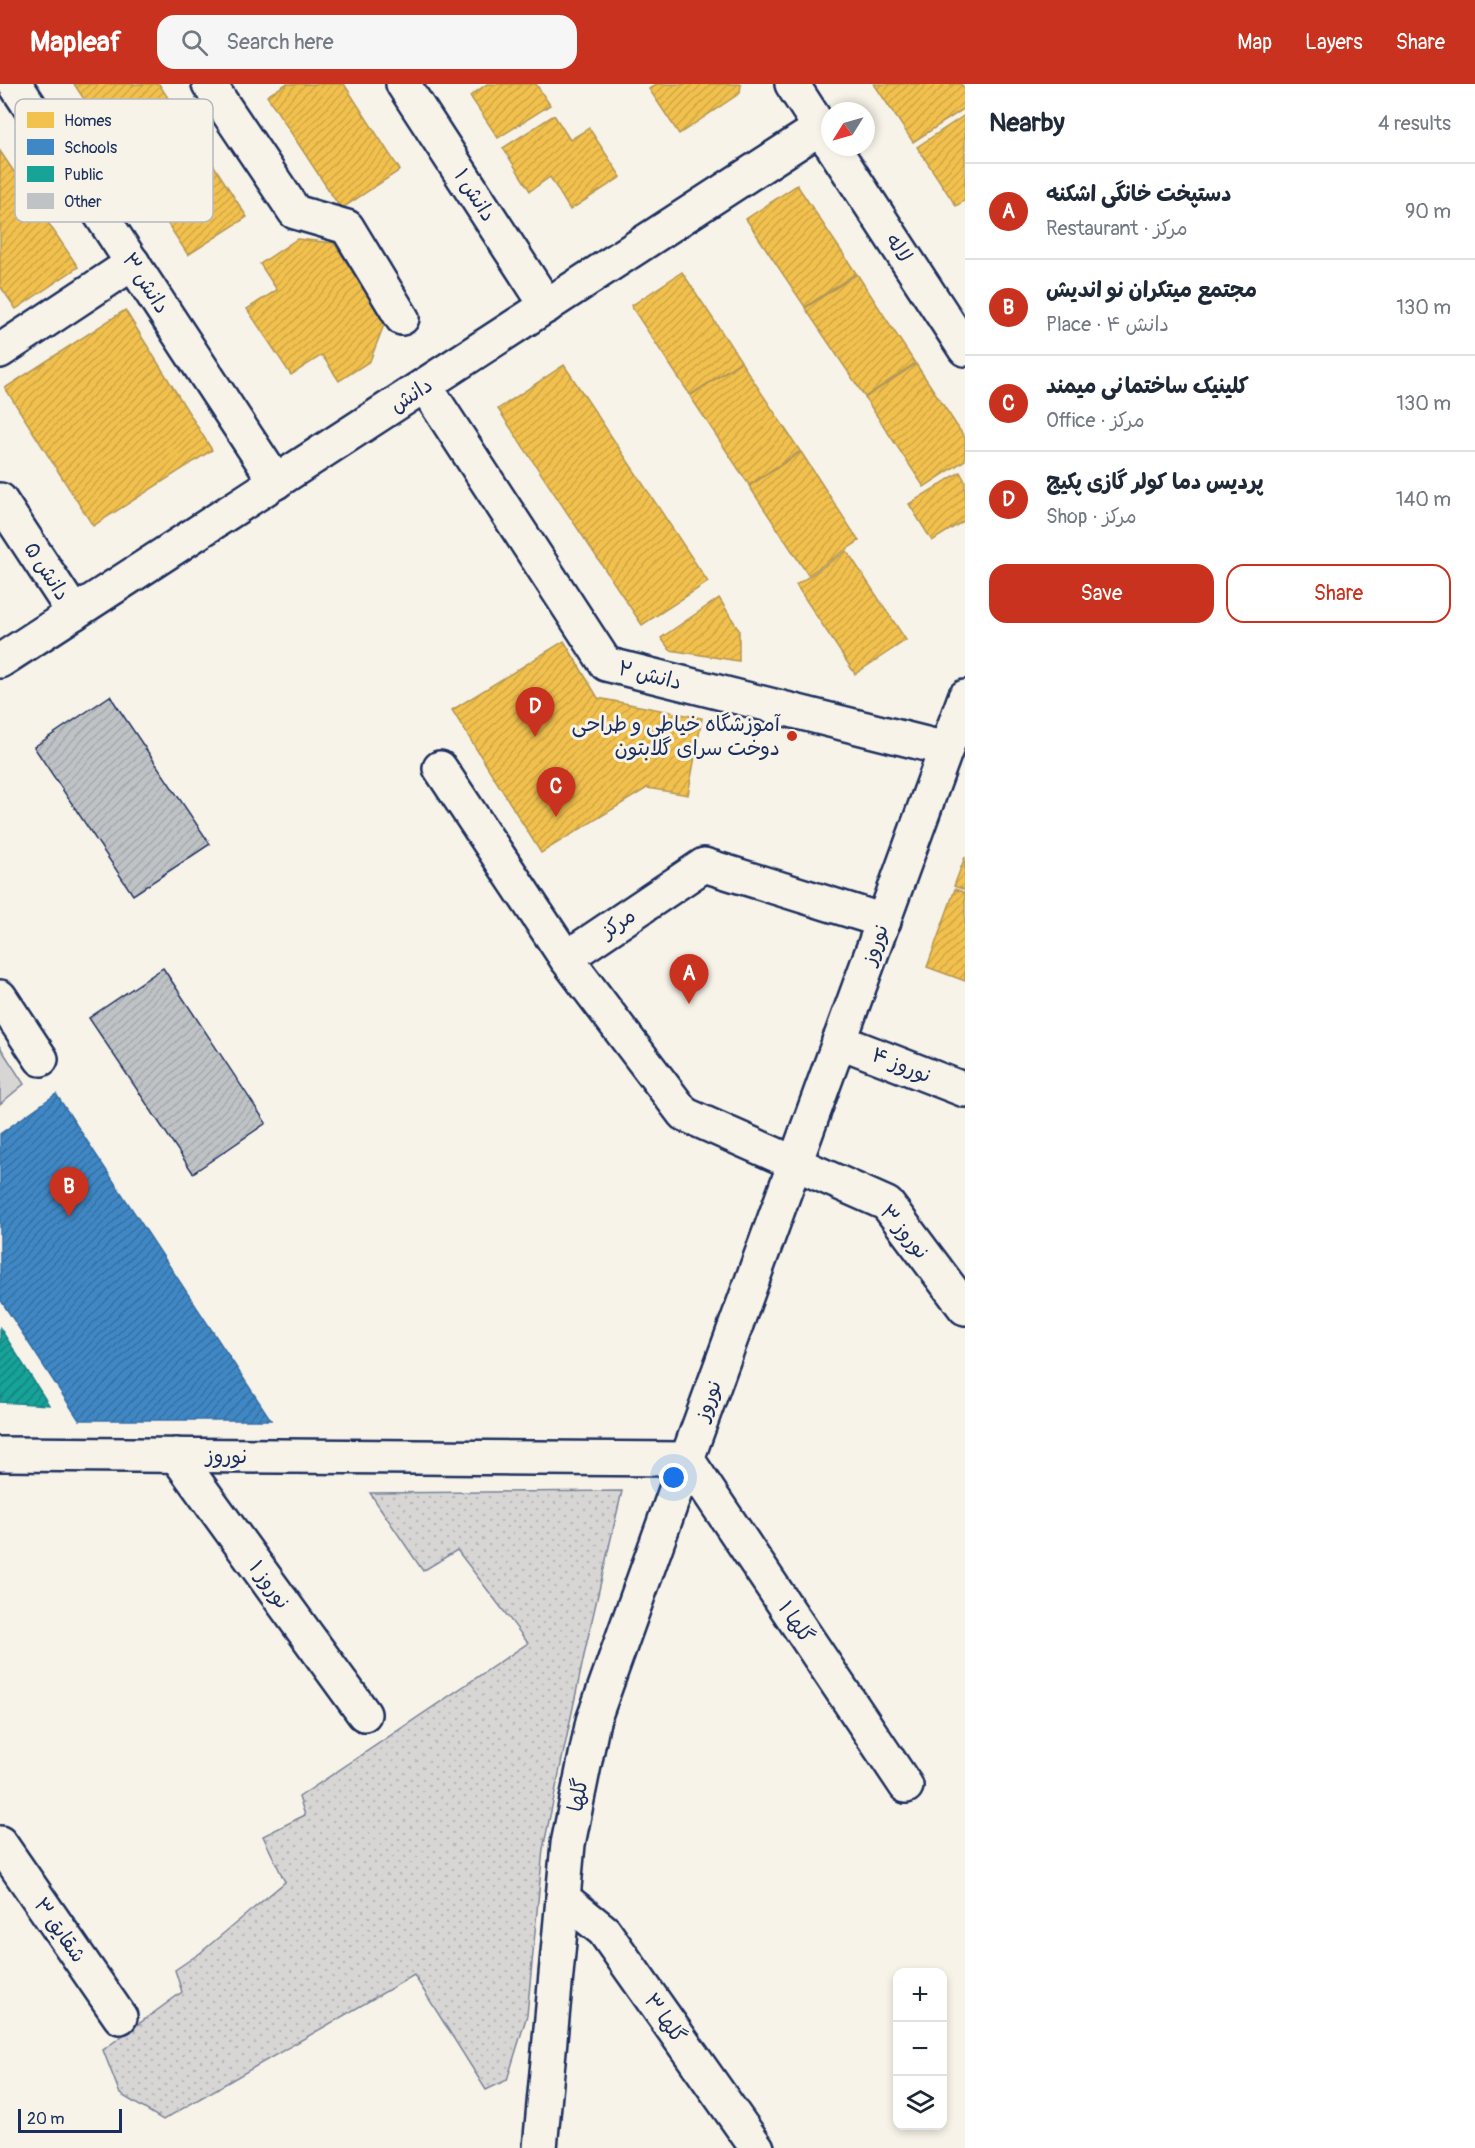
<!DOCTYPE html>
<meta charset="utf-8">
<style>
:root{--surface:#fff;--page:#f6f6f7;--text:#1f2937;--muted:#747a83;--line:#e0e1e3;--accent:#c8321e}
body{margin:0;font-family:Pangolin,"Playpen Sans Arabic",sans-serif;background:var(--page);color:var(--text)}
.controls{position:absolute;right:18px;bottom:18px;display:grid;overflow:hidden;border-radius:12px;box-shadow:0 3px 9px #0003}
.controls button{width:54px;height:54px;display:grid;place-items:center;padding:0;border:0;border-bottom:2px solid var(--line);background:var(--surface);color:var(--text);font:30px sans-serif}
.compass{position:absolute;left:821px;top:18px;width:54px;height:54px;border-radius:50%;background:var(--surface);box-shadow:0 3px 9px #0003;rotate:233deg}
.scale{position:absolute;left:18px;bottom:15px;width:104px;box-sizing:border-box;padding-left:6px;border:3px solid #1b2f5e;border-top:0;font-size:16px;line-height:21px;white-space:nowrap;color:#1b2f5e;-webkit-text-stroke:4px #f7f3e8;paint-order:stroke}
.you{position:absolute;left:674px;top:1394px;width:21px;height:21px;margin:-15px;border:4px solid #fff;border-radius:50%;background:#1a73e8;box-shadow:0 0 0 9px #1a73e833}
.badge{display:grid;place-items:center;width:39px;height:39px;border-radius:50%;background:var(--accent);color:#fff;font-size:20px;font-weight:700}
.pin{position:absolute;translate:-50% -50px;filter:drop-shadow(0 2px 3px #0008)}
.pin::after{content:'';position:absolute;top:32px;width:21px;height:18px;background:inherit;clip-path:polygon(0 0,100% 0,50% 100%)}
.list{margin:0;padding:0;list-style:none}
h2{display:flex;justify-content:space-between;align-items:center;height:78px;margin:0;padding:0 24px;font-size:26px}
h2 small{font-size:20px;font-weight:400;color:var(--muted)}
.list li{display:grid;grid-template-columns:39px 1fr auto;gap:18px;align-items:center;box-sizing:border-box;height:96px;padding:0 24px;border-top:2px solid var(--line)}
.list b{display:block;font-size:22px;white-space:nowrap}
.list p{margin:0;font-size:20px;white-space:nowrap;color:var(--muted)}
.list em{font-size:20px;font-style:normal;color:var(--muted)}
.actions{display:flex;gap:12px;padding:18px 24px}
.actions a{flex:1;padding:14px 0;border:2px solid var(--accent);border-radius:18px;text-align:center;font-size:21px;color:var(--accent)}
.actions .main{background:var(--accent);color:#fff}
.icon{flex:none;width:33px;height:33px;fill:none;stroke:currentColor;stroke-width:2;stroke-linecap:round;stroke-linejoin:round}
.map{position:relative;flex:none;width:965px;height:2064px;overflow:hidden}
header{display:flex;align-items:center;gap:36px;box-sizing:border-box;height:84px;padding:0 30px;background:var(--accent);color:#fff}
header strong{font-size:28px}
nav{display:flex;gap:33px;margin-inline-start:auto;font-size:21px}
.search{width:420px;height:54px;background:var(--page);display:flex;align-items:center;gap:15px;box-sizing:border-box;padding:0 21px;border-radius:18px;color:var(--muted);font-size:22px}
main{display:flex}
aside{flex:1;background:var(--surface)}
.map>svg:first-child{display:block}
.grass{fill:#d7d6d4;stroke:#798299;stroke-width:1.5}
.park{fill:url(#park-dots);stroke:#798299;stroke-width:1.5}
.homes{fill:url(#homes-hatch);stroke:#b29553;stroke-width:1.5}
.schools{fill:url(#schools-hatch);stroke:#346da6;stroke-width:1.5}
.public{fill:url(#public-hatch);stroke:#188087;stroke-width:1.5}
.building{fill:url(#building-hatch);stroke:#1b2f5e;stroke-width:1.5}
.lines{fill:none;stroke-linecap:round;stroke-linejoin:round}
.minor-casing{stroke:#1b2f5e;stroke-width:38}
.minor{stroke:#f7f3e8;stroke-width:33}
.poi-dot{fill:#c8321e;stroke:#f7f3e8;stroke-width:2}
.labels{text-anchor:middle;stroke-width:6;stroke-linejoin:round;paint-order:stroke}
.street-label{font-size:21px;fill:#1b2f5e;stroke:#f7f3e8}
.poi-label{font-size:21px;fill:#1b2f5e;stroke:#f7f3e8;text-anchor:end}
.key{fill:#f7f3e8;stroke:#b5b8bf;stroke-width:1.5}
.key-label{font-size:16px;fill:#1b2f5e}
</style>
<header>
<strong>Mapleaf</strong>
<div class="search"><svg class="icon" aria-label="search" viewBox="0 0 24 24"><circle cx="10" cy="10" r="6"/><path d="M15 15l6 6"/></svg>Search here</div>
<nav><a>Map</a><a>Layers</a><a>Share</a></nav>
</header>
<main>
<div class="map">
<svg width="965" height="2064" viewBox="0 0 965 2064">
<defs>
<pattern id="park-dots" width="8" height="8" patternUnits="userSpaceOnUse" patternTransform="scale(1.5)"><rect width="8" height="8" fill="#d7d6d4"/><path d="M2 2h.1M6 6h.1" fill="none" stroke="#b8b8b8" stroke-width="1.8" stroke-linecap="round"/></pattern>
<pattern id="homes-hatch" width="6" height="6" patternUnits="userSpaceOnUse" patternTransform="scale(1.5)"><rect width="6" height="6" fill="#f2c14e"/><path d="M-1 1l2-2M0 6l6-6M5 7l2-2" fill="none" stroke="#cfa646"/></pattern>
<pattern id="schools-hatch" width="6" height="6" patternUnits="userSpaceOnUse" patternTransform="scale(1.5)"><rect width="6" height="6" fill="#3f88c5"/><path d="M-1 1l2-2M0 6l6-6M5 7l2-2" fill="none" stroke="#3470a3"/></pattern>
<pattern id="public-hatch" width="6" height="6" patternUnits="userSpaceOnUse" patternTransform="scale(1.5)"><rect width="6" height="6" fill="#17a398"/><path d="M-1 1l2-2M0 6l6-6M5 7l2-2" fill="none" stroke="#14857f"/></pattern>
<pattern id="building-hatch" width="6" height="6" patternUnits="userSpaceOnUse" patternTransform="scale(1.5)"><rect width="6" height="6" fill="#c0c3c5"/><path d="M-1 1l2-2M0 6l6-6M5 7l2-2" fill="none" stroke="#a4a8ac"/></pattern>
</defs>
<rect width="100%" height="100%" fill="#f7f3e8"/>
<filter id="ink" filterUnits="userSpaceOnUse"><feTurbulence type="fractalNoise" baseFrequency=".0167" numOctaves="2"/><feDisplacementMap in="SourceGraphic" scale="12" xChannelSelector="R" yChannelSelector="G"/><feConvolveMatrix kernelMatrix="1 2 1 2 8 2 1 2 1" color-interpolation-filters="sRGB"/></filter>
<g filter="url(#ink)">
<polygon class="grass" points="0,963 24,1000 0,1020"/>
<polygon class="park" points="622,1407 586,1562 543,1765 527,1931 507,1996 486,2006 414,1891 163,2036 120,2010 103,1966 182,1908 175,1886 200,1869 285,1798 263,1752 305,1731 299,1713 528,1559 457,1466 423,1487 370,1409"/>
<g class="homes">
<polygon points="74,0 159,0 170,17 111,56"/>
<polygon points="286,0 344,0 400,86 341,125 267,12"/>
<polygon points="487,0 536,0 550,21 498,54 470,12"/>
<polygon points="656,0 741,0 740,9 679,50 649,5"/>
<polygon points="874,0 961,0 965,5 965,24 913,58"/>
<polygon points="174,20 247,133 188,171 115,59"/>
<polygon points="554,31 570,56 589,44 621,93 570,126 550,93 530,107 503,64"/>
<polygon points="965,31 965,116 956,122 917,63"/>
<polygon points="0,67 78,183 16,225 0,202"/>
<polygon points="797,101 856,189 805,223 746,135"/>
<polygon points="297,155 334,159 385,238 370,277 339,297 322,271 291,291 247,225 277,206 260,180"/>
<polygon points="682,188 741,277 690,311 631,222"/>
<polygon points="857,190 915,279 865,313 805,224"/>
<polygon points="125,226 212,366 93,442 5,304"/>
<polygon points="741,278 800,367 749,401 690,312"/>
<polygon points="916,280 965,354 965,376 924,403 865,314"/>
<polygon points="564,281 708,498 642,541 498,325"/>
<polygon points="801,368 859,457 808,491 749,402"/>
<polygon points="960,388 965,397 965,436 932,457 909,420"/>
<polygon points="847,467 906,556 855,590 796,501"/>
<polygon points="719,514 739,546 739,577 670,566 661,554"/>
<polygon points="564,557 598,614 702,634 688,711 647,704 541,769 452,626"/>
<polygon points="965,773 965,806 954,802"/>
<polygon points="955,805 965,809 965,897 927,883"/>
</g>
<polygon class="schools" points="56,1010 271,1336 79,1336 0,1215 0,1050"/>
<polygon class="public" points="0,1244 49,1321 0,1318"/>
<g class="building">
<polygon points="110,612 210,760 133,811 34,663"/>
<polygon points="163,884 266,1039 193,1089 89,934"/>
</g>
<g class="lines">
<defs>
<g id="minor">
<polyline points="15,0 276,398"/>
<polyline points="209,0 295,128 347,143 402,234"/>
<polyline points="403,0 547,222"/>
<polyline points="792,0 830,59"/>
<polyline points="833,63 965,265"/>
<polyline points="0,267 133,179"/>
<polyline points="425,302 606,580 946,665"/>
<polyline points="0,416 74,529"/>
<polyline points="0,577 820,44"/>
<polyline points="440,684 566,874 704,781 884,837"/>
<polyline points="566,874 684,1030 887,1120 965,1224"/>
<polyline points="0,913 41,975"/>
<polyline points="839,957 965,1006"/>
<polyline points="0,1370 687,1375 965,613"/>
<polyline points="176,1371 364,1630"/>
<polyline points="687,1375 906,1702"/>
<polyline points="0,1759 120,1933"/>
<polyline points="563,1814 604,1847 757,2064"/>
<polyline points="540,2064 568,1760 593,1637 687,1375"/>
</g>
</defs>
<use href="#minor" class="minor-casing"/>
<use href="#minor" class="minor"/>
</g>
</g>
<circle class="poi-dot" cx="792" cy="652" r="6"/>
<g class="labels">
<g class="street-label">
<text transform="translate(475 111) rotate(57)" y="7">دانش ۱</text>
<text transform="translate(899 164) rotate(57)" y="7">لاله</text>
<text transform="translate(146 199) rotate(57)" y="7">دانش ۳</text>
<text transform="translate(411 311) rotate(-33)" y="7">دانش</text>
<text transform="translate(47 487) rotate(57)" y="7">دانش ۵</text>
<text transform="translate(650 591) rotate(14)" y="7">دانش ۲</text>
<text transform="translate(618 839) rotate(-34)" y="7">مرکز</text>
<text transform="translate(875 860) rotate(-70)" y="7">نوروز</text>
<text transform="translate(902 981) rotate(22)" y="7">نوروز ۴</text>
<text transform="translate(905 1148) rotate(50)" y="7">نوروز ۳</text>
<text transform="translate(708 1316) rotate(-70)" y="7">نوروز</text>
<text x="227" y="1379">نوروز</text>
<text transform="translate(270 1501) rotate(54)" y="7">نوروز ۱</text>
<text transform="translate(796 1538) rotate(56)" y="7">گلها ۱</text>
<text transform="translate(578 1711) rotate(-79)" y="7">گلها</text>
<text transform="translate(60 1846) rotate(55)" y="7">شقایق ۳</text>
<text transform="translate(665 1934) rotate(55)" y="7">گلها ۳</text>
</g>
<g class="poi-label">
<text x="780" y="647">آموزشگاه خیاطی و طراحی<tspan x="780" dy="24">دوخت سرای گلابتون</tspan></text>
</g>
</g>
<rect x="15" y="15" width="198" height="123" rx="9" class="key"/>
<rect x="27" y="28" width="27" height="16" fill="#f2c14e"/>
<rect x="27" y="55" width="27" height="16" fill="#3f88c5"/>
<rect x="27" y="82" width="27" height="16" fill="#17a398"/>
<rect x="27" y="109" width="27" height="16" fill="#c0c3c5"/>
<g class="key-label">
<text x="64" y="42">Homes</text>
<text x="64" y="69">Schools</text>
<text x="64" y="96">Public</text>
<text x="64" y="123">Other</text>
</g>
</svg>
<div class="controls">
<button>+</button>
<button>−</button>
<button><svg class="icon" aria-label="layers" viewBox="0 0 24 24"><path d="M12 4l9 5-9 5-9-5zM3 14l9 5 9-5"/></svg></button>
</div>
<svg class="compass" viewBox="-18 -18 36 36"><path d="M0-13l5 13h-10z" fill="#e53935"/><path d="M0 13l5-13h-10z" fill="#747a83"/></svg>
<div class="scale">20 m</div>
<div class="you"></div>
<div class="pin badge" style="left:689px;top:920px">A</div>
<div class="pin badge" style="left:69px;top:1133px">B</div>
<div class="pin badge" style="left:556px;top:733px">C</div>
<div class="pin badge" style="left:535px;top:653px">D</div>
</div>
<aside>
<h2>Nearby<small>4 results</small></h2>
<ul class="list">
<li><span class="badge">A</span><div><b>دستپخت خانگی اشکنه</b><p>Restaurant · مرکز</p></div><em>90 m</em></li>
<li><span class="badge">B</span><div><b>مجتمع میتکران نو اندیش</b><p>Place · دانش ۴</p></div><em>130 m</em></li>
<li><span class="badge">C</span><div><b>کلینیک ساختمانی میمند</b><p>Office · مرکز</p></div><em>130 m</em></li>
<li><span class="badge">D</span><div><b>پردیس دما کولر گازی پکیج</b><p>Shop · مرکز</p></div><em>140 m</em></li>
</ul>
<div class="actions"><a class="main">Save</a><a>Share</a></div>
</aside>
</main>
